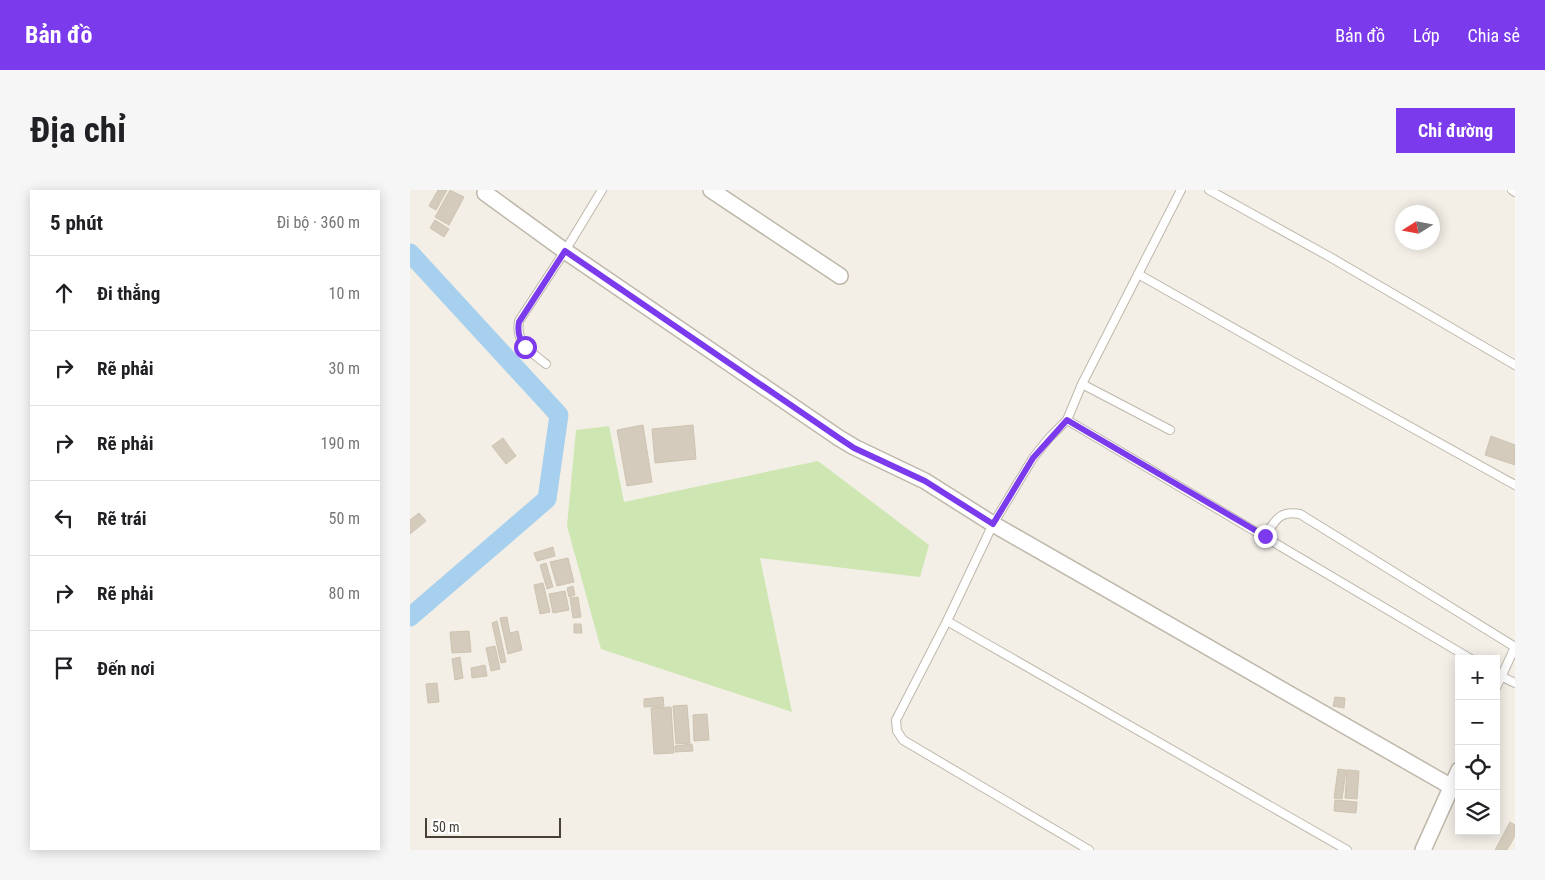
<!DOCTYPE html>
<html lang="vi">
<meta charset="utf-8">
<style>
:root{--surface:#fff;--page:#f6f6f6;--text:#202124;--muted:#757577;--line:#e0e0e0;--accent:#7c3aed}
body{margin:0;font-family:"Roboto Condensed",sans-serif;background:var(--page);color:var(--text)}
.controls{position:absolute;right:15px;bottom:15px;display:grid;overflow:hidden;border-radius:0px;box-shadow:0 2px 12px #0003}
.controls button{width:45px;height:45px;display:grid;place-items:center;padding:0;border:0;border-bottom:1px solid var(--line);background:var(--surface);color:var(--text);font:25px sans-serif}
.compass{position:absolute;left:985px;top:15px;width:45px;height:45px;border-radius:50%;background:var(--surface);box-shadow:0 2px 12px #0003;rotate:259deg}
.scale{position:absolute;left:15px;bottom:12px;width:136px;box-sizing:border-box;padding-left:5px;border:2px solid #464036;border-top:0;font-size:14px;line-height:18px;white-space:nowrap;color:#464036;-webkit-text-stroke:4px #fff;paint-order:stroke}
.stop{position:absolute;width:15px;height:15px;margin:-11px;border:4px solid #7c3aed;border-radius:50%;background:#fff}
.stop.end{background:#7c3aed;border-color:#fff;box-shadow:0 1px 5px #0008}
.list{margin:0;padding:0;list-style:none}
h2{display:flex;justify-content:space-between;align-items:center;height:65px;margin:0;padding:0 20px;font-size:21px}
h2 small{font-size:16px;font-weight:400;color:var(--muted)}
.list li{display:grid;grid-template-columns:32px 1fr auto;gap:15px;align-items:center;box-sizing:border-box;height:75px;padding:0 20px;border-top:1px solid var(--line)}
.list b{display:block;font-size:19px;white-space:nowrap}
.list em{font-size:16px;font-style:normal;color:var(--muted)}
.icon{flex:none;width:28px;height:28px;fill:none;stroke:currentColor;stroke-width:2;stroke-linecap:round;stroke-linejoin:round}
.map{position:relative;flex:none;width:1105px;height:660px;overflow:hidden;border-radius:0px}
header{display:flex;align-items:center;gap:30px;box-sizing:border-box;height:70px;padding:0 25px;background:var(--accent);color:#fff}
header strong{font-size:24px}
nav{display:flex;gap:28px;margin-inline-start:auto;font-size:18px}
.intro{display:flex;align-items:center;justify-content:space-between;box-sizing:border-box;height:120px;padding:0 30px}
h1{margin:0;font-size:35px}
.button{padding:12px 22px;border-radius:0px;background:var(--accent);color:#fff;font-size:18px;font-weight:700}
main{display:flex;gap:30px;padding:0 30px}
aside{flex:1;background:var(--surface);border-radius:0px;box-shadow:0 2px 12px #0003}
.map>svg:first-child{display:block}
.green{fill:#cee6b1}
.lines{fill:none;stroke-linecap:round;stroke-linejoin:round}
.canal{stroke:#a6d0ed;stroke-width:19}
.building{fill:#d4cbbd;stroke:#cfc3b0}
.service-casing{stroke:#beb7aa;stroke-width:10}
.minor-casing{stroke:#beb7aa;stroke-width:18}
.service{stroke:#fff;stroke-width:8}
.minor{stroke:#fff;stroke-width:15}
.route{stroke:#7c3aed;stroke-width:6}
</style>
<header>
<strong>Bản đồ</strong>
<nav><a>Bản đồ</a><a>Lớp</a><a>Chia sẻ</a></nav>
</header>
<div class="intro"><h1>Địa chỉ</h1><a class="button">Chỉ đường</a></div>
<main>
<aside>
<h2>5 phút<small>Đi bộ · 360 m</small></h2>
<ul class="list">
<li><svg class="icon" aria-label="ahead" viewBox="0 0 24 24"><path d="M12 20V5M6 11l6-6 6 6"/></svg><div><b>Đi thẳng</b></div><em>10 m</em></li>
<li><svg class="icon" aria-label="right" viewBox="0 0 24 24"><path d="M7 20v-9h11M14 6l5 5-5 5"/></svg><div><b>Rẽ phải</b></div><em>30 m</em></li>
<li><svg class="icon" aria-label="right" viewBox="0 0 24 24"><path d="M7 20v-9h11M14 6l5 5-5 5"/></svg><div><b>Rẽ phải</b></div><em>190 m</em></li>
<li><svg class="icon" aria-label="left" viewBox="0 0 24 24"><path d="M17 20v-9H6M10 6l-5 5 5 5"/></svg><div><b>Rẽ trái</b></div><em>50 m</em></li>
<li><svg class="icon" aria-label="right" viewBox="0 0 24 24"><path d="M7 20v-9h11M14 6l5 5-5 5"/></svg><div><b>Rẽ phải</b></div><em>80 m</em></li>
<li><svg class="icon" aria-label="arrive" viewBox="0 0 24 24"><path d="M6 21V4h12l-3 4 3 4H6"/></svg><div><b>Đến nơi</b></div></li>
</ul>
</aside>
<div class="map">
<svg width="1105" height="660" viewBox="0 0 1105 660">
<rect width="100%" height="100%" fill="#f3efe7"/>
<polygon class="green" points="199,236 214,312 408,271 519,355 510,387 350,368 382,522 191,459 157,336 166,240"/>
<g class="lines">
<polyline class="canal" points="0,63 149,225 137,309 0,427"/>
</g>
<g class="building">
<polygon points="28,0 37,0 26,20 19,16"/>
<polygon points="40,0 54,7 39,35 25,27"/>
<polygon points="25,30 39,39 34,47 20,38"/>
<polygon points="233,235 242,292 217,296 207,240"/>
<polygon points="283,235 286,269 245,273 242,239"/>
<polygon points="1081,246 1105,255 1105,275 1075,265"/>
<polygon points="93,248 106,266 96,274 82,256"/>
<polygon points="9,323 16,331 0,344 0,330"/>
<polygon points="143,357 145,366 127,371 124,363"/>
<polygon points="158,368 164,392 147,396 140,372"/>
<polygon points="136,373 143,397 137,399 130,375"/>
<polygon points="133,393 140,422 130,424 124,395"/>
<polygon points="163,396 165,405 159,407 157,398"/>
<polygon points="155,401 159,420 143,423 139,404"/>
<polygon points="168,407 171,427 163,428 160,408"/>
<polygon points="97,427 100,443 108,441 112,460 98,464 90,428"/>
<polygon points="87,431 96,472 91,473 82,433"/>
<polygon points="164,434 171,434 172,443 164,443"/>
<polygon points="59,441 61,462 42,463 40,442"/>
<polygon points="85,456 90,479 81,481 76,458"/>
<polygon points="50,467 53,488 45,490 42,469"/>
<polygon points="75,475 77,486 62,488 61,478"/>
<polygon points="27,493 29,512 18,513 16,494"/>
<polygon points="253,507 254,516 234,517 234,509"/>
<polygon points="925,507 935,508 934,518 923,516"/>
<polygon points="277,515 280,553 266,554 263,516"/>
<polygon points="261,517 264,563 244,564 241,518"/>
<polygon points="297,524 299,550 284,551 283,525"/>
<polygon points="282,554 283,561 265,562 265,556"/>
<polygon points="928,579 936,580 932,609 924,608"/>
<polygon points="937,580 949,581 947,609 935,608"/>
<polygon points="925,610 947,612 946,623 924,621"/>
<polygon points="1100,632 1105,635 1105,646 1097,660 1085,660"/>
</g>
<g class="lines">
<defs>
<g id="service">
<polyline points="799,0 920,67 1105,175"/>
<polyline points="1102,0 1105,2"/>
<polyline points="728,84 880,170 1105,295"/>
<path d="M136,174C121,162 105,153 109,131L155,61L192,0"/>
<polyline points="672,194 760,240"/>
<polyline points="657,230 1061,469"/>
<path d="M855,346C865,331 869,320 890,324L1105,457"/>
<polyline points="537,431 937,660"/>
<polyline points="1086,484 1105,493"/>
<polyline points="1086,498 1105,457"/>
<polyline points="679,660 493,550 487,541 486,530 537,431 583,334 623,268 639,248 657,230 672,194 771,0"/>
</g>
<g id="minor">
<polyline points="301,0 430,86"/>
<polyline points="75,3 155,61 429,248 444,257 515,291 583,334 1040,596"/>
<polyline points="1013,660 1049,580"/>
</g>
</defs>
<use href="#service" class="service-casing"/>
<use href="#minor" class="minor-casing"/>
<use href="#service" class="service"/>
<use href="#minor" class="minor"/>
</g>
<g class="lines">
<path class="route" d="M115,157C109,149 107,142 109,132L155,61L429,248L444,258L515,291L583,334L623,268L657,230L855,346"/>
</g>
</svg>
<div class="controls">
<button>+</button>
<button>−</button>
<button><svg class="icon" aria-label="locate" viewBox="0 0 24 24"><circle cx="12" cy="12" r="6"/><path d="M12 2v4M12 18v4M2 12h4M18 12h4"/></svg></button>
<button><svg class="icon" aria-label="layers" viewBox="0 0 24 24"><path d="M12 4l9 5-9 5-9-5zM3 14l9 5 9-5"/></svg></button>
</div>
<svg class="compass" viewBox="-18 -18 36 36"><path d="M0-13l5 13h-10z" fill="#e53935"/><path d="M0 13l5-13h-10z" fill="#757577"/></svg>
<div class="scale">50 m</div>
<div class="stop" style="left:115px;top:157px"></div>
<div class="stop end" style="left:855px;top:346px"></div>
</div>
</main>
